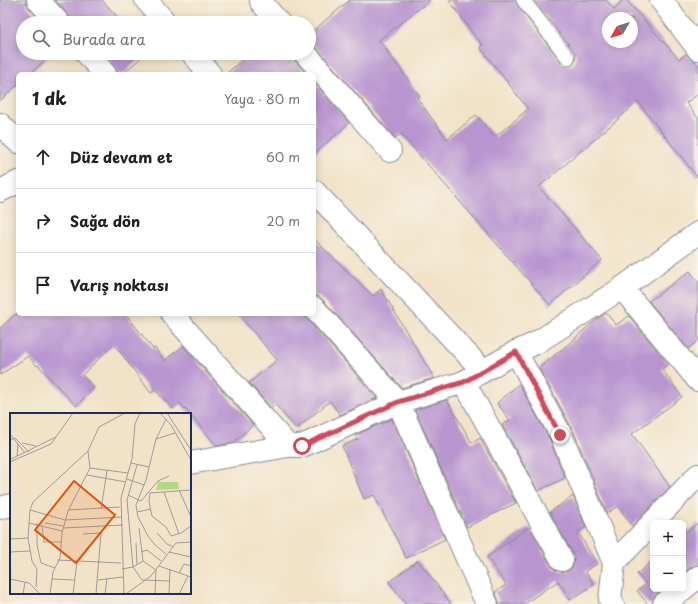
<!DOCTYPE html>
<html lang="tr">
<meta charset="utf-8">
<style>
:root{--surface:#fff;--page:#f6f6f6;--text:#202124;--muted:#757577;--line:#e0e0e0}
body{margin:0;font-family:"Playpen Sans",sans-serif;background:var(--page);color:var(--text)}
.controls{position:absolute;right:12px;bottom:12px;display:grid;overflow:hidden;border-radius:6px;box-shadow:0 2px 10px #0003}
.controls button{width:36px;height:36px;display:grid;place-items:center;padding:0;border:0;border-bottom:1px solid var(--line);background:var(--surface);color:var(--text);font:20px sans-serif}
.compass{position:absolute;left:602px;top:12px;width:36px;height:36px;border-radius:50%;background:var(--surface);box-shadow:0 2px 10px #0003;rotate:231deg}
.stop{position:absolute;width:12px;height:12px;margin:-9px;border:3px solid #d1495b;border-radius:50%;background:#fff}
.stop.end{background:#d1495b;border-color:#fff;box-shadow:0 1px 4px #0008}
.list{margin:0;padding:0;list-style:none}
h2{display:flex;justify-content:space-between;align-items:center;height:52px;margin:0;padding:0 16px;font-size:17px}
h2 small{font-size:13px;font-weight:400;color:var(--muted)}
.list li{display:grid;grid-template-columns:26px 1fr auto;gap:12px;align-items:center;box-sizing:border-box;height:64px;padding:0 16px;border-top:1px solid var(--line)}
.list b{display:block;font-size:15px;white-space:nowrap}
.list em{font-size:13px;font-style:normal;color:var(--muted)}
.icon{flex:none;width:22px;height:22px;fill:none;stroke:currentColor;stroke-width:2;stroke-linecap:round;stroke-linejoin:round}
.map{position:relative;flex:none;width:698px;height:604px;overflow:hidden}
.search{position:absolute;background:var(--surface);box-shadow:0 2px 10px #0003;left:16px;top:16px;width:300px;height:44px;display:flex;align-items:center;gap:10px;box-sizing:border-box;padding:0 14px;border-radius:22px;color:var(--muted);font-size:15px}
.panel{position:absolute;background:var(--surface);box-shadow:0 2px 10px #0003;left:16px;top:72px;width:300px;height:244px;border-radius:6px}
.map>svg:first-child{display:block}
.building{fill:#b995d0;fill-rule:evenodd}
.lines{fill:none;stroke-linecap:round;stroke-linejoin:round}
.service-casing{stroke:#868993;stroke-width:14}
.minor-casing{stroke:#868993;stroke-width:24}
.service{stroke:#fff;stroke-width:13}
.minor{stroke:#fff;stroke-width:22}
.route{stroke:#d1495b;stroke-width:5}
.inset-road{fill:none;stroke:#9c9b9e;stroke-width:1}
.view{fill:#de5710;fill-opacity:0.15;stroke:#de5710;stroke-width:2}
.inset-edge{fill:none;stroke:#1b2f5e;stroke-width:2}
</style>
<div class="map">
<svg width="698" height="604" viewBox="0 0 698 604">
<rect width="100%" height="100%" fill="#f7f3e8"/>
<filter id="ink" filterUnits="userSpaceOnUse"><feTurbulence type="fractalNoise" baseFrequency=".025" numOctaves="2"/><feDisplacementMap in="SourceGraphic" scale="8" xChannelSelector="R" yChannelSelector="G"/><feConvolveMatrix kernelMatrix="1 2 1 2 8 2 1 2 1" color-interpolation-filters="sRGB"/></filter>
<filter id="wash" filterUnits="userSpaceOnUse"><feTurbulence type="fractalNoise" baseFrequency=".012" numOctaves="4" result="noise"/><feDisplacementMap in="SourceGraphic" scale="16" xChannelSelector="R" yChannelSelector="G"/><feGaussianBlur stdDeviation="0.9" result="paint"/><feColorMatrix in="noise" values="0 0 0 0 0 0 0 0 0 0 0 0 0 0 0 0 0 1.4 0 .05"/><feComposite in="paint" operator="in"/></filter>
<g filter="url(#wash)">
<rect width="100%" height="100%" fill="#f2e3c8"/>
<g id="blocks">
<g class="building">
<polygon points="0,0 26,0 26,3 29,8 42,23 23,23 23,53 53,53 30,74 18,74 18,85 0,101"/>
<polygon points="55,0 102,0 123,23 71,23 71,20 68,15"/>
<path d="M350,0H430L379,40L420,96L417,98L447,139L476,115L495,137L528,109L480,47L483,45L470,30V29L449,0H515L517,5L562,63L565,65L569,66L573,65L575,61L576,57L575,53L533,0H606L614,9L623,0H626L679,59L686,54L693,60L695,61L698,64V94L686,103L698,118V178L638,102L539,187L602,260L550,305L401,134L395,138L314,45L309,41V34ZM608,18H632V42H608Z"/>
<polygon points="103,53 146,53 123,74 117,74 117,71 114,66"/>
<polygon points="250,53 293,53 293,56 295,61 307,74 226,74"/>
<polygon points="314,82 349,123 314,154"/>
<polygon points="314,239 373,296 381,289 434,378 402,388 323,300 318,296 314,296"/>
<polygon points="690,271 698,282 698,341 688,349 649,301"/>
<polygon points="606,313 616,325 629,316 668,364 662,369 682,397 632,434 670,487 632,526 618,506 607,513 573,430 539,368 577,337 577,336 597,319"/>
<polygon points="16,314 126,314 153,349 155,348 164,361 183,346 253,425 233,443 217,446 180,403 173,409 155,390 151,393 114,344 82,375 94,388 76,406 38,365 37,366 28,356 0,375 0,328"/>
<polygon points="238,314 303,314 377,398 340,415 330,401 296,429 276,405 271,408 249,383 277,360"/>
<polygon points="519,384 550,440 565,478 538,491 502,425 510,420 497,403"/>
<polygon points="447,400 472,443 480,438 516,503 467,527 415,410"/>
<polygon points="392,419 445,539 406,558 374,495 364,499 342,446 358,439 355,435"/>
<polygon points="573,496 586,527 578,532 597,564 585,571 594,585 570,600 558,581 524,604 499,604 498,599 495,592 506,585 487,557 529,527 551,566 555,570 562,572 568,571 572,567 574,561 573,554 550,512"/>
<polygon points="698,523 698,565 691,567 683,573 683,535"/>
<polygon points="418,560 451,604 406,604 389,582"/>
<polygon points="653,560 653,589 663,589 656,594 653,599 652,604 648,604 637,591 646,584 637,574"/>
</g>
</g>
</g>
<g filter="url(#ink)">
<use href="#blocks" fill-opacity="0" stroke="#868993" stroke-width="1"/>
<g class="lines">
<defs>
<polyline id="service" points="523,0 568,58"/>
<g id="minor">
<polyline points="38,0 59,23"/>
<polyline points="146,0 166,23"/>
<polyline points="263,0 261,2 279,23"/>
<polyline points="661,0 698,49"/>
<polyline points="86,53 105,74"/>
<polyline points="192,53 210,74"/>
<polyline points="305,53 390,151"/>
<polyline points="0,124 18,142"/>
<polyline points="0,191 18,182"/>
<polyline points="314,191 483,371"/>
<polyline points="622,288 698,380"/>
<polyline points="314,308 398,402 487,604"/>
<polyline points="172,314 288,446"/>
<polyline points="516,352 561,435 614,563 610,600 613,604"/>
<polyline points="464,382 562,560"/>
<polyline points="190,463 288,446 302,446 398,402 464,382 516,352 536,343 622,288 698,233"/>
<polyline points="0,508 11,505"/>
<polyline points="614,563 698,475"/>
<polyline points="683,589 698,577"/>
<polyline points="664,604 683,589"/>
</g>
</defs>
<use href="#service" class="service-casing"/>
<use href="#minor" class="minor-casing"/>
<use href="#service" class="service"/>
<use href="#minor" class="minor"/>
</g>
</g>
<g class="lines" filter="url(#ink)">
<polyline class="route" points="302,446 398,402 464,382 516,352 560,435"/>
</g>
<g transform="translate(10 413)">
<rect width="181" height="181" fill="#f2e3c8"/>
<path d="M148,69H168L169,76L146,77Z" fill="#b2d984"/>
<path class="inset-road" d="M150,0L161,12L181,47M157,0L181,37M0,21L15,40M146,26L156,6M0,27L5,25L19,39M12,30L26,33M7,43L8,31M1,46L46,24M0,49L41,31L63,0M121,50L139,54M127,52L117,87L123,154L132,167L159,168M80,55L118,60M77,62L116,69M117,66L134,72M169,77L181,104M181,77L140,80L139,89L142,103L156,114L161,123L171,120L181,113M154,79L169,121M118,82L131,88L148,68L159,63M91,96L97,58M20,97L55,107L112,104M58,97L110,94M127,99L141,96M19,110L52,118M27,110V132L31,150L45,155M35,110L53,113M32,113L34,129H51M53,115L113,112M129,115L133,148L146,157L145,181M147,120L157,131L163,134M73,121L91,120L86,181M0,126L18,125M126,130L127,152M0,139L20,138M131,139L137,137L151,148M159,139L181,144M156,141L145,132L138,123L128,104L126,92L136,67L146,26L165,20M47,147L111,150M149,153L181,164M112,156L123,154L133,148M169,160L174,151L181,153M0,166L19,170L30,181M42,166L65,167M88,167L113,164M26,174L27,156L22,148L18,125L20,97L23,89L78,38L89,14L115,0M13,181L15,169M40,181L43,159L50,145L52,120L58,98L80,55L78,38M63,181L67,148M95,181L97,165M114,181L111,85L122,46L125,11L130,0M116,181L141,163L166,130L181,129M159,181L160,156M169,181L178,163"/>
<path class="view" d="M64,68L105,102L66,150L25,117Z"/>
<rect width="181" height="181" class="inset-edge"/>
</g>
</svg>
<div class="controls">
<button>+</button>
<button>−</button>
</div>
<svg class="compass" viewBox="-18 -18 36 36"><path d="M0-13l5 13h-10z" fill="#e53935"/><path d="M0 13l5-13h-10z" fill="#757577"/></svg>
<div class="stop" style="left:302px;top:446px"></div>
<div class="stop end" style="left:560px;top:435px"></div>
<div class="search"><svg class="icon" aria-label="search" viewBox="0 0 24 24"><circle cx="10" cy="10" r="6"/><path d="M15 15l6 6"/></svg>Burada ara</div>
<section class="panel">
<h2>1 dk<small>Yaya · 80 m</small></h2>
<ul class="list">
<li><svg class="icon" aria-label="ahead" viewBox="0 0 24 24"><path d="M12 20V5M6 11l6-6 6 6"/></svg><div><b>Düz devam et</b></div><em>60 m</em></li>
<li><svg class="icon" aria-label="right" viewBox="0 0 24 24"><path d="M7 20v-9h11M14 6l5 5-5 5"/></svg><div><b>Sağa dön</b></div><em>20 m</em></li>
<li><svg class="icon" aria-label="arrive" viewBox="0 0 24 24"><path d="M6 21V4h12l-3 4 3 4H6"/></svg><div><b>Varış noktası</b></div></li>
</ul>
</section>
</div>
